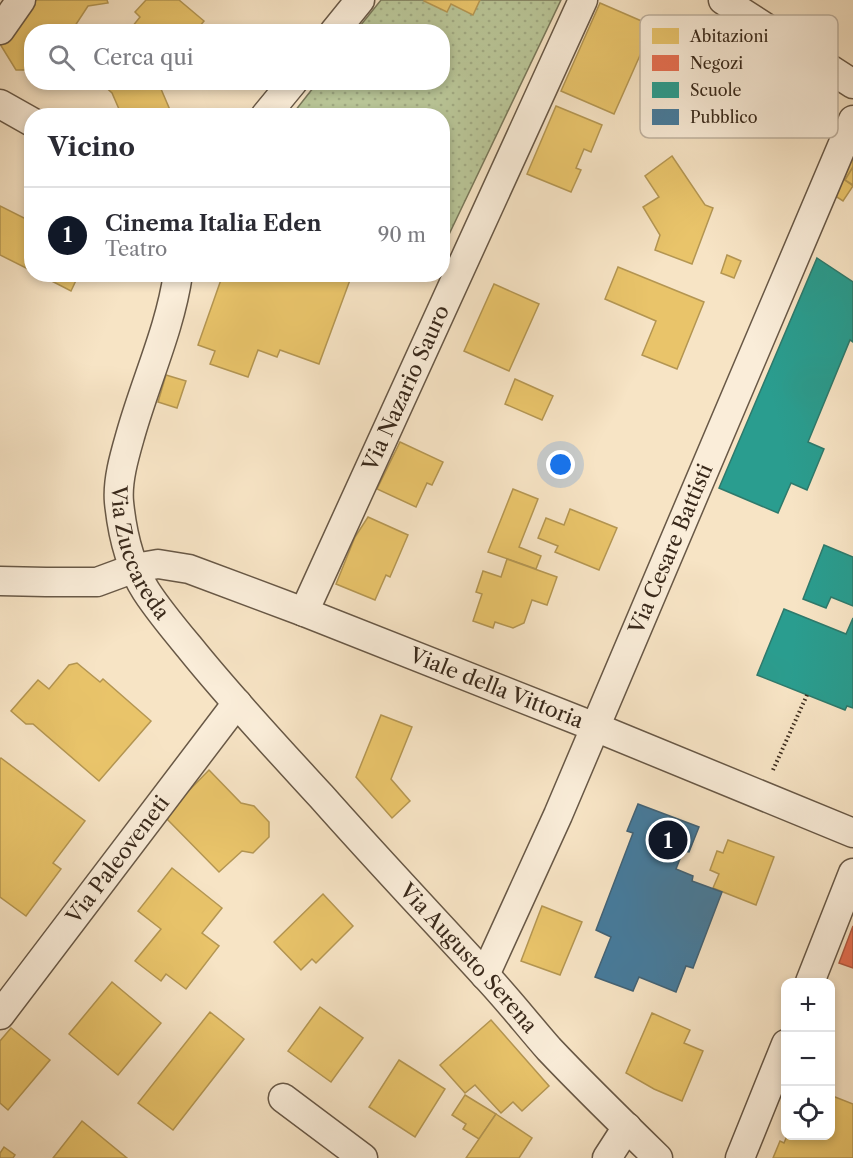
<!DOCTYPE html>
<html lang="it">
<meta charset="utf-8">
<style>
:root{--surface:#fff;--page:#f7f7f7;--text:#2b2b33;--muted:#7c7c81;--line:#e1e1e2;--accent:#111827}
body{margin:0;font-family:"Libre Caslon Text",serif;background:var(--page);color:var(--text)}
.controls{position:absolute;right:18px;bottom:18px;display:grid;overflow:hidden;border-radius:12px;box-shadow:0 3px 9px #0003}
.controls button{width:54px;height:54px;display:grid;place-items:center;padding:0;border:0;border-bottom:2px solid var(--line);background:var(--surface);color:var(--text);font:30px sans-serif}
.you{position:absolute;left:561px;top:465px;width:21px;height:21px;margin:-15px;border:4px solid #fff;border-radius:50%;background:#1a73e8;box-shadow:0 0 0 9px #1a73e833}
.badge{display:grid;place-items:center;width:39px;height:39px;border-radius:50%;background:var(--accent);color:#fff;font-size:20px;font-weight:700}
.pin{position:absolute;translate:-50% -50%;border:3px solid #fff;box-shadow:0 2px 6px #0006}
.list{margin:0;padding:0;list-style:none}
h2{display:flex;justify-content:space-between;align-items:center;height:78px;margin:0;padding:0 24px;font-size:26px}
h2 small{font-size:20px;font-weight:400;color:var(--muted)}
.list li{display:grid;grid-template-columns:39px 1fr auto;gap:18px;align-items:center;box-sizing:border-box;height:96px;padding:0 24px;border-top:2px solid var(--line)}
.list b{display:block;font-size:22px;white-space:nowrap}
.list p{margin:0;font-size:20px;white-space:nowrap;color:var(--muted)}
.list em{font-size:20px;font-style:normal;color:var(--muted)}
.icon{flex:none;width:33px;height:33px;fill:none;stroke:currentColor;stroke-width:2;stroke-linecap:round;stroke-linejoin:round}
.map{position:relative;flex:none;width:853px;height:1158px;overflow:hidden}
.search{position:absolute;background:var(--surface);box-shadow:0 3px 9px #0003;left:24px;top:24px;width:426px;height:66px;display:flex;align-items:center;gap:15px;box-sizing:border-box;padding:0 21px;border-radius:24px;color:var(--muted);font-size:22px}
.panel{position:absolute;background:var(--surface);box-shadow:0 3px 9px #0003;left:24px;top:108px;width:426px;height:174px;border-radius:24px}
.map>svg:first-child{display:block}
.park{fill:url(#park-dots);stroke:#797759;stroke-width:1.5}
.homes{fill:#e9c46a;stroke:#b49652;stroke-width:1.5}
.shops{fill:#e76f51;stroke:#b35a41;stroke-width:1.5}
.schools{fill:#2a9d8f;stroke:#2e7a6c;stroke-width:1.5}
.public{fill:#457b9d;stroke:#416276;stroke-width:1.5}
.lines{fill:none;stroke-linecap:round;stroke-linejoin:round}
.street-casing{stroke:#685846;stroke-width:31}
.path{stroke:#39291b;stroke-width:4;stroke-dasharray:1.5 3;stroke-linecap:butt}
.street{stroke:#faedd9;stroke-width:28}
.labels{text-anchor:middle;stroke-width:6;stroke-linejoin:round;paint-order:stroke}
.street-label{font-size:21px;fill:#39291b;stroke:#faedd9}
.key{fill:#faedd9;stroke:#c0b2a0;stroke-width:1.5}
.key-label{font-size:16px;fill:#39291b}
</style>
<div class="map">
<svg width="853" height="1158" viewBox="0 0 853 1158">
<defs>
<pattern id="park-dots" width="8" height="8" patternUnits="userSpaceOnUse" patternTransform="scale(1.5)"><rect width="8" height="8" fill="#b9c597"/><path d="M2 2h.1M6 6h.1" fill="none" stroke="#a0a982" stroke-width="1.8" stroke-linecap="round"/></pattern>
</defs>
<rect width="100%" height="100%" fill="#f7e4c5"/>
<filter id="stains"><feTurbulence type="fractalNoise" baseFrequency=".00333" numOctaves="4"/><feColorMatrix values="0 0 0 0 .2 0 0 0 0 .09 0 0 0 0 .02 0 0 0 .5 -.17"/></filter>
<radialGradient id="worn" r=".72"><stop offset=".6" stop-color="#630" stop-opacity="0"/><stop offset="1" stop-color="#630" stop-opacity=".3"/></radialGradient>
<polygon class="park" points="381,0 561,0 443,247 442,116 291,116 317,83 442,82 442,32 356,31"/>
<g class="homes">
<polygon points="35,0 107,0 108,3 88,6 71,32 32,32 32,70 16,70 0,44 16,19 22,20"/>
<polygon points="146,0 179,0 204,21 195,32 128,32 140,17 135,12"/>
<polygon points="425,0 480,0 473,15 451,4 447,12 424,1"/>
<polygon points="600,3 653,26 614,114 561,91"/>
<polygon points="100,82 158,82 170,110 166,116 122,116 112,93"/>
<polygon points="556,106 602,125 591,152 584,149 576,168 581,170 571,192 527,174"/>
<polygon points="853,145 853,167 845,180 853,186 843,201 829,192"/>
<polygon points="672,156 705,205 713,208 692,264 655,250 660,235 643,207 659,197 645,176"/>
<polygon points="853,167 853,185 845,180"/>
<polygon points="0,206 32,222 32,271 0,255"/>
<polygon points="727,255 741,261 734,278 721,273"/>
<polygon points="618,267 704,302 677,369 642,355 656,321 605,299"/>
<polygon points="38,274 79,274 71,291"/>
<polygon points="223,274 333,274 350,280 319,364 280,350 277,357 258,350 248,377 210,364 215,351 198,345"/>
<polygon points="494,284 539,304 509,371 464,351"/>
<polygon points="166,375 186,381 177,408 158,402"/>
<polygon points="515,379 553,396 542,420 505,404"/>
<polygon points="400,442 443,462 432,485 427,483 416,507 377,489"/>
<polygon points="513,489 538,499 519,547 541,556 536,569 488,552"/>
<polygon points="570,509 617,528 599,570 555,552 558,546 538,538 546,518 564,525"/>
<polygon points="368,517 408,535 390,577 386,575 375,600 336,584 355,537"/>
<polygon points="507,559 557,577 547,605 532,600 524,623 513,628 495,622 493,628 473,621 482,594 476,592 483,571 501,577"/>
<polygon points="77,663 100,682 103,679 151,721 99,781 33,724 26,724 11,711 38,680 49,689 69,665"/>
<polygon points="381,715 412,727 391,779 410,801 392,818 356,777"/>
<polygon points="1,758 85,821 53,863 61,869 26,916 0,897 0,759"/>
<polygon points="209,770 241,803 254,806 269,822 269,837 253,853 242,851 219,872 164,816"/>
<polygon points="728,840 774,857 756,905 713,888 719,874 710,870 717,851 723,853"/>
<polygon points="172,868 222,908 202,933 219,946 186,989 166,974 161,981 135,961 161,929 138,911"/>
<polygon points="323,894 353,926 316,963 312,959 301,970 274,942"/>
<polygon points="542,906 582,922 560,975 521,961"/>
<polygon points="112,982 161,1023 118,1075 69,1034"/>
<polygon points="320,1007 363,1038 331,1082 288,1051"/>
<polygon points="210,1012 244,1039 173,1130 138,1103"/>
<polygon points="652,1013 690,1030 684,1043 703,1051 682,1101 654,1089 626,1073"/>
<polygon points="491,1020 549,1086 522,1111 513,1102 501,1113 475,1085 465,1093 440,1065"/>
<polygon points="11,1028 50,1060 8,1110 0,1103 0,1041"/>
<polygon points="399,1060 445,1089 415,1137 369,1107"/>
<polygon points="465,1095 496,1114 479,1139 463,1129 466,1124 452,1115"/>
<polygon points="830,1095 853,1104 853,1158 773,1158 780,1141 784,1143 787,1136 830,1136"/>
<polygon points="496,1114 532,1138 519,1158 466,1158"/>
<polygon points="82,1121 127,1158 53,1158"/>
<polygon points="4,1147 15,1155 13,1158 0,1158 0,1153"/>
</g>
<polygon class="shops" points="853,926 853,968 839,963"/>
<g class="schools">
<polygon points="817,258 853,282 853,342 850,340 808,442 824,449 807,490 791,483 778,513 719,488"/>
<polygon points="824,545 853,557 853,606 831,597 826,608 803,599"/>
<polygon points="784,609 846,634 853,618 853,708 847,706 845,710 757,675"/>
</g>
<polygon class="public" points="638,804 699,827 689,852 683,851 676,869 693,876 692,881 722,892 693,968 686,966 676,992 639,977 633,991 595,977 611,937 596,930 633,833 627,831"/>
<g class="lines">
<defs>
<g id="street">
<polyline points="723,0 853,84"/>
<polyline points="0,30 21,0"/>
<polyline points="334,32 360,0"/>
<polyline points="0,104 32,122"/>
<polyline points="265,116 293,82"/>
<path id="s1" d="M178,274C170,329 146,380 131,433C125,454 117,480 119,502C122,532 130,566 146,591C159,611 175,630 190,648C231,699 276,747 321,796C374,856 430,915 484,974C507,998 527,1024 549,1049C584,1086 621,1122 658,1158"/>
<path id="s2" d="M0,581L46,582H97L135,568L158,564L189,569L304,612L595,727L853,833"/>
<path id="s3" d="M304,612L583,0"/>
<path id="s4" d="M485,975L558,815L853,120"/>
<polyline points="810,982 853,873"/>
<path id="s5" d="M0,1015L237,703"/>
<polyline points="283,1098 363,1158"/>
<polyline points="607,1158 627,1127"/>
<polyline points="740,1158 786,1044"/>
</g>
</defs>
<use href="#street" class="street-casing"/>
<polyline class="path" points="773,770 807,695"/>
<use href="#street" class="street"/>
</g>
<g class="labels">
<g class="street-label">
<text dy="7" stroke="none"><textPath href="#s3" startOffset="246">Via Nazario Sauro</textPath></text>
<text dy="7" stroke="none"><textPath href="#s4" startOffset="465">Via Cesare Battisti</textPath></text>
<text dy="7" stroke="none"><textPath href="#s1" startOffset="291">Via Zuccareda</textPath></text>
<text dy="7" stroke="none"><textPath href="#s2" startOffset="522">Viale della Vittoria</textPath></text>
<text dy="7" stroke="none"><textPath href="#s5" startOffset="195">Via Paleoveneti</textPath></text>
<text dy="7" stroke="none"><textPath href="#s1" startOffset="819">Via Augusto Serena</textPath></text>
</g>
</g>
<rect x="640" y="15" width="198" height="123" rx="9" class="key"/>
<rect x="652" y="28" width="27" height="16" fill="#e9c46a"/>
<rect x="652" y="55" width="27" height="16" fill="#e76f51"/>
<rect x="652" y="82" width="27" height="16" fill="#2a9d8f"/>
<rect x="652" y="109" width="27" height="16" fill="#457b9d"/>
<g class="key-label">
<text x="690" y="42">Abitazioni</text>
<text x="690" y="69">Negozi</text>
<text x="690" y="96">Scuole</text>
<text x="690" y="123">Pubblico</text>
</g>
<rect width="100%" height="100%" filter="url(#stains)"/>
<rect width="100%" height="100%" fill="url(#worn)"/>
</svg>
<div class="controls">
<button>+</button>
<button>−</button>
<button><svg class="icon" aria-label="locate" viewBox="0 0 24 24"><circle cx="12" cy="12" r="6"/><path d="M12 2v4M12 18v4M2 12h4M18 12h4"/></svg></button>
</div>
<div class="you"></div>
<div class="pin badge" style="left:668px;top:840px">1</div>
<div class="search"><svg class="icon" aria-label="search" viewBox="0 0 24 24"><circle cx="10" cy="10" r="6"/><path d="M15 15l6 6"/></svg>Cerca qui</div>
<section class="panel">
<h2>Vicino<small></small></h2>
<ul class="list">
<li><span class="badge">1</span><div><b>Cinema Italia Eden</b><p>Teatro</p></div><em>90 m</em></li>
</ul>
</section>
</div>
